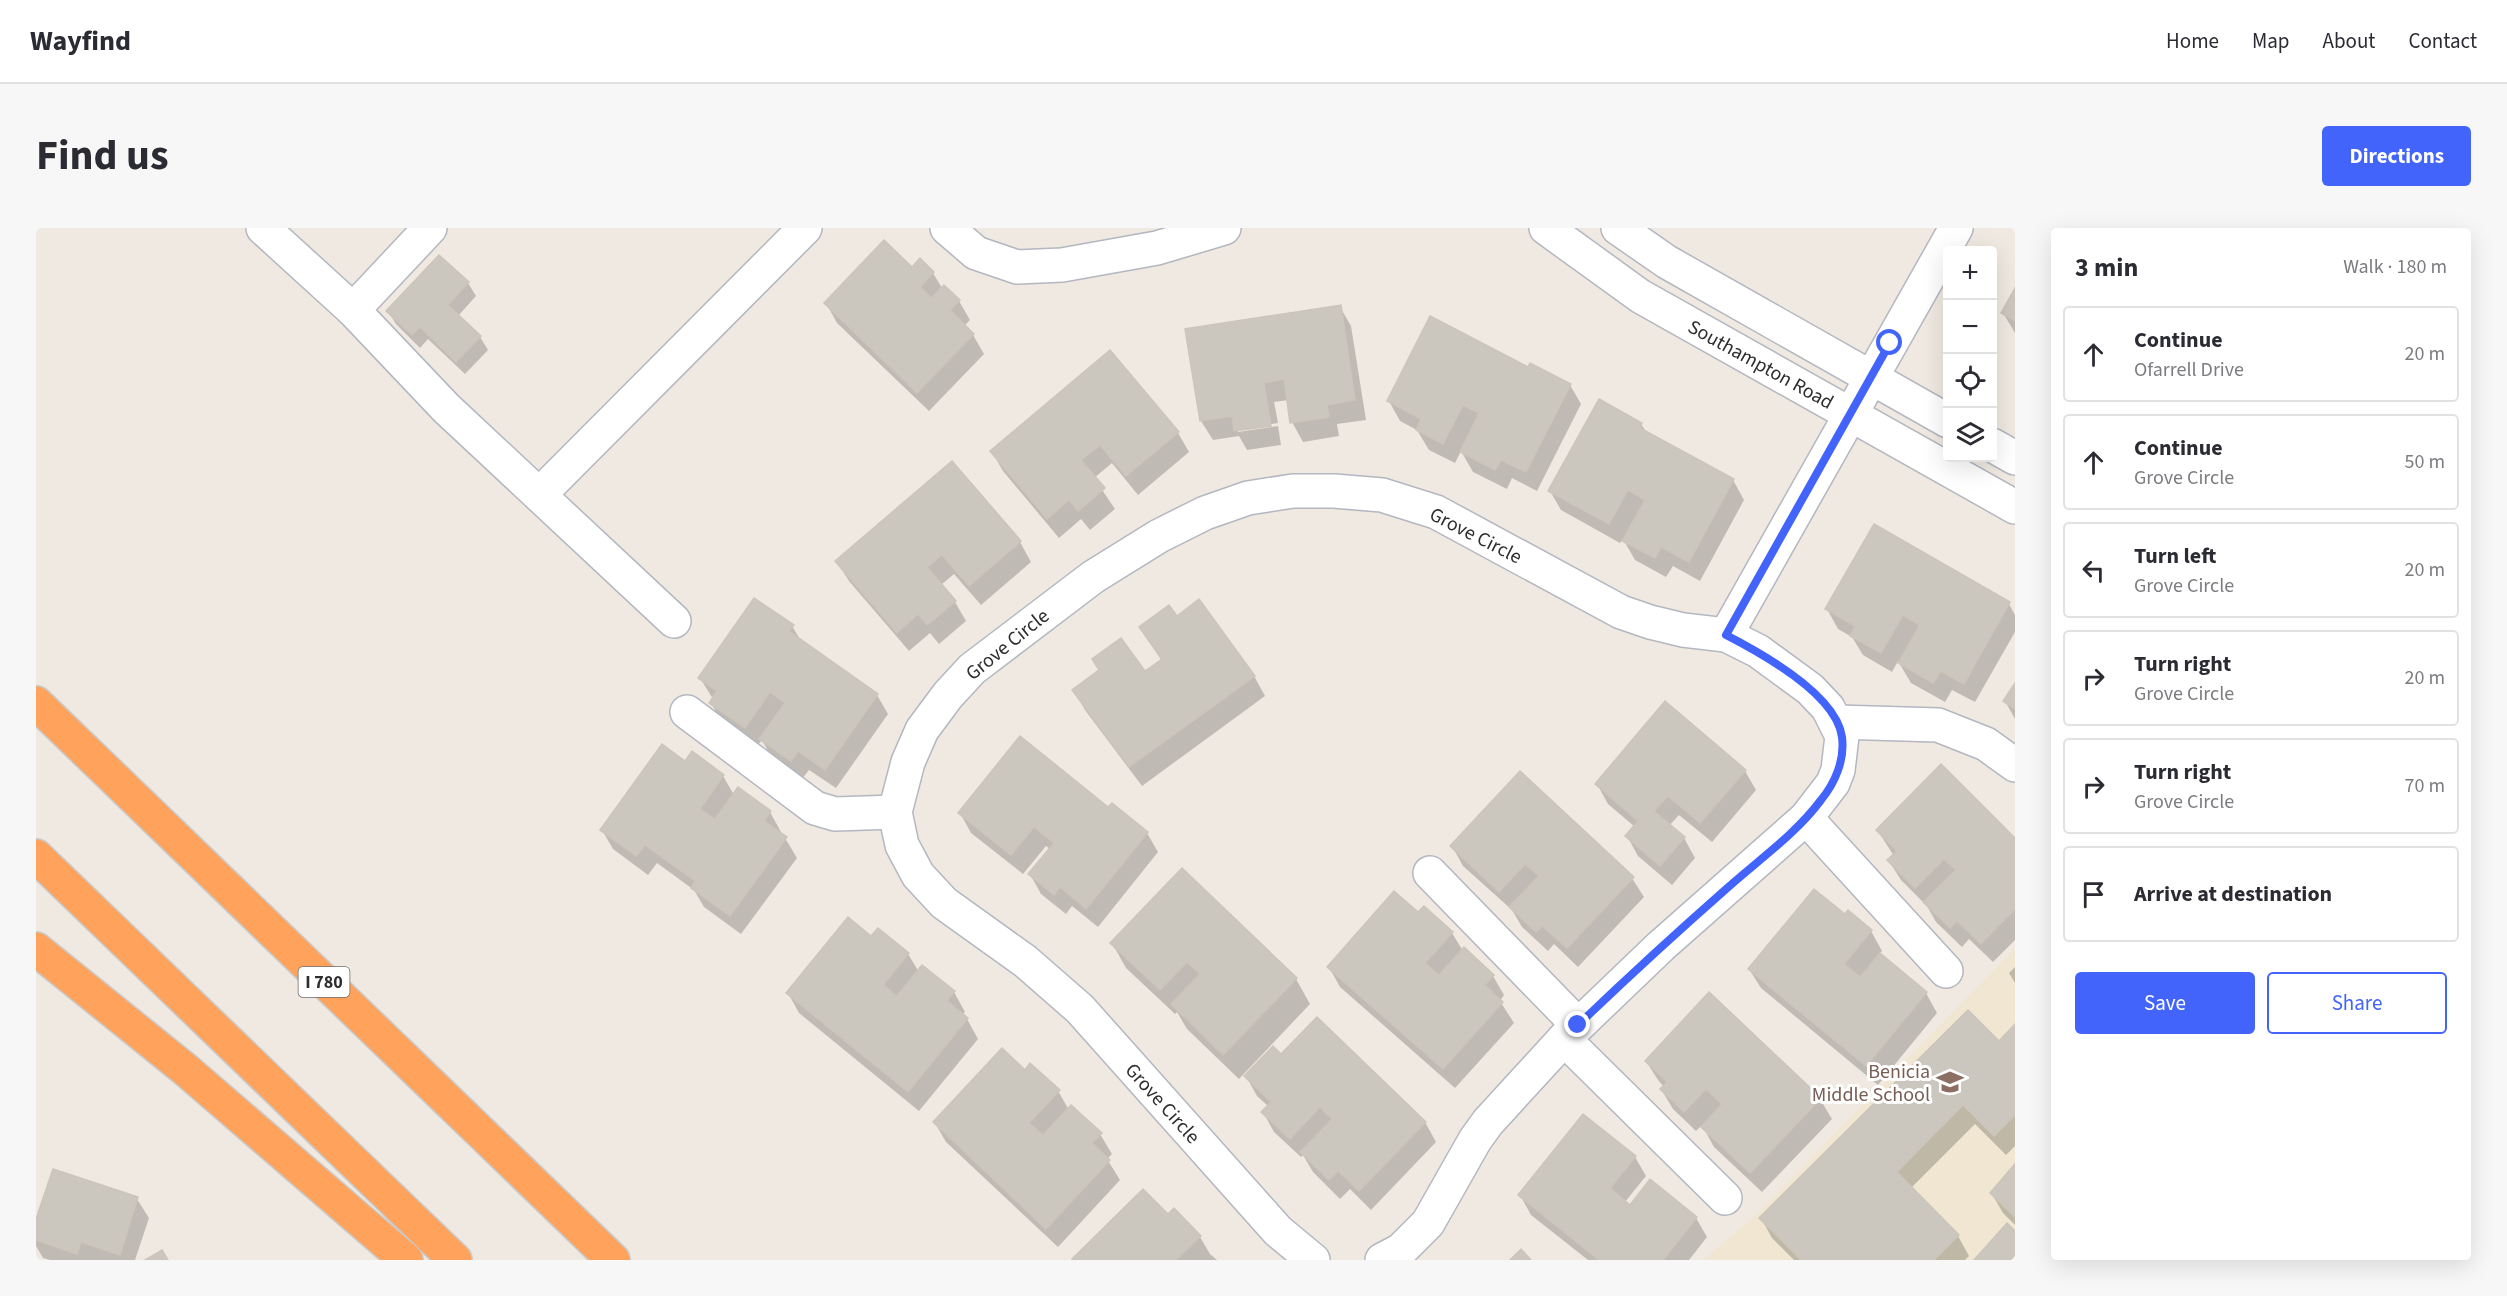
<!DOCTYPE html>
<meta charset="utf-8">
<style>
:root{--surface:#fff;--page:#f7f7f7;--text:#2b2b33;--muted:#7c7c81;--line:#e1e1e2;--accent:#4264fb}
body{margin:0;font-family:"Source Sans 3",sans-serif;background:var(--page);color:var(--text)}
.controls{position:absolute;right:18px;top:18px;display:grid;overflow:hidden;border-radius:6px;box-shadow:0 6px 24px #0002}
.controls button{width:54px;height:54px;display:grid;place-items:center;padding:0;border:0;border-bottom:2px solid var(--line);background:var(--surface);color:var(--text);font:30px sans-serif}
.stop{position:absolute;width:18px;height:18px;margin:-14px;border:4px solid #4264fb;border-radius:50%;background:#fff}
.stop.end{background:#4264fb;border-color:#fff;box-shadow:0 2px 6px #0008}
.list{margin:0;padding:0;list-style:none}
h2{display:flex;justify-content:space-between;align-items:center;height:78px;margin:0;padding:0 24px;font-size:26px}
h2 small{font-size:20px;font-weight:400;color:var(--muted)}
.list li{display:grid;grid-template-columns:39px 1fr auto;gap:18px;align-items:center;box-sizing:border-box;height:96px;margin:0 12px 12px;padding:0 12px;border:2px solid var(--line);border-radius:6px}
.list b{display:block;font-size:22px;white-space:nowrap}
.list p{margin:0;font-size:20px;white-space:nowrap;color:var(--muted)}
.list em{font-size:20px;font-style:normal;color:var(--muted)}
.actions{display:flex;gap:12px;padding:18px 24px}
.actions a{flex:1;padding:14px 0;border:2px solid var(--accent);border-radius:6px;text-align:center;font-size:21px;color:var(--accent)}
.actions .main{background:var(--accent);color:#fff}
.icon{flex:none;width:33px;height:33px;fill:none;stroke:currentColor;stroke-width:2;stroke-linecap:round;stroke-linejoin:round}
.map{position:relative;flex:none;width:1979px;height:1032px;overflow:hidden;border-radius:6px}
header{display:flex;align-items:center;gap:36px;box-sizing:border-box;height:84px;padding:0 30px;background:var(--surface);border-bottom:2px solid var(--line)}
header strong{font-size:28px}
nav{display:flex;gap:33px;margin-inline-start:auto;font-size:21px}
.intro{display:flex;align-items:center;justify-content:space-between;box-sizing:border-box;height:144px;padding:0 36px}
h1{margin:0;font-size:42px}
.button{padding:15px 27px;border-radius:6px;background:var(--accent);color:#fff;font-size:21px;font-weight:700}
main{display:flex;gap:36px;padding:0 36px}
aside{flex:1;background:var(--surface);border-radius:6px;box-shadow:0 6px 24px #0002}
.map>svg:first-child{display:block}
.education{fill:#f0e6d1}
.shadow{fill:#0003}
.building{fill:#cbc7bf;stroke:#cbc5ba;stroke-width:1.5}
.lines{fill:none;stroke-linecap:round;stroke-linejoin:round}
.minor-casing{stroke:#b4b7c1;stroke-width:36}
.highway-casing{stroke:#c9c9c9;stroke-width:36}
.minor{stroke:#fff;stroke-width:33}
.highway{stroke:#ffa35c;stroke-width:33}
.route{stroke:#4264fb;stroke-width:8}
.labels{text-anchor:middle;stroke-width:6;stroke-linejoin:round;paint-order:stroke}
.shield{fill:#fff;stroke:#6d6d6d;stroke-width:1.5}
.shield-label{font-size:18px;font-weight:bold;fill:#2e2e2e}
.street-label{font-size:20px;fill:#2e2e2e;stroke:#fff}
.education-label{font-size:20px;fill:#785e54;stroke:#fff;text-anchor:end}
</style>
<header>
<strong>Wayfind</strong>
<nav><a>Home</a><a>Map</a><a>About</a><a>Contact</a></nav>
</header>
<div class="intro"><h1>Find us</h1><a class="button">Directions</a></div>
<main>
<div class="map">
<svg width="1979" height="1032" viewBox="0 0 1979 1032">
<rect width="100%" height="100%" fill="#efe9e1"/>
<polygon class="education" points="1979,720 1979,1032 1667,1032 1720,987"/>
<g class="shadow">
<polygon points="404,29 432,55 440,68 422,88 444,109 452,122 429,146 392,111 384,120 360,96 352,83"/>
<polygon points="884,33 897,45 906,60 923,73 934,92 928,98 937,107 948,126 893,183 801,95 790,75 876,41"/>
<polygon points="1979,63 1979,105 1967,85"/>
<polygon points="1304,79 1315,98 1330,192 1301,196 1303,208 1267,214 1256,194 1253,172 1238,174 1242,195 1202,201 1202,204 1242,198 1245,217 1211,222 1203,208 1177,212 1165,193 1151,102"/>
<polygon points="1074,124 1142,205 1153,224 1102,267 1076,235 1058,250 1079,281 1054,302 1045,291 1023,310 967,243 956,224"/>
<polygon points="1534,157 1545,176 1501,263 1476,250 1471,261 1437,244 1425,223 1419,235 1393,222 1381,202 1364,193 1353,173"/>
<polygon points="1605,196 1610,204 1697,252 1708,272 1664,353 1637,338 1630,349 1599,332 1587,311 1584,315 1525,282 1514,263"/>
<polygon points="916,235 984,314 995,334 945,377 918,346 905,357 919,374 930,393 903,416 894,405 873,423 813,353 801,334"/>
<polygon points="1973,376 1979,387 1979,404 1939,474 1916,462 1909,474 1875,455 1862,433 1856,444 1827,427 1816,409 1802,401 1791,381"/>
<polygon points="1140,390 1218,448 1229,468 1106,558 1049,482 1038,462 1109,445 1126,433 1104,400"/>
<polygon points="756,398 765,413 841,467 852,486 800,560 773,542 766,551 736,530 726,512 721,518 686,494 675,475 677,471 664,450"/>
<polygon points="1979,458 1979,491 1969,473"/>
<polygon points="649,535 687,548 698,567 734,584 745,604 744,606 749,610 761,630 705,706 668,679 658,662 621,635 612,647 577,621 566,602"/>
<polygon points="1709,543 1720,562 1676,614 1643,587 1633,598 1648,610 1659,630 1636,657 1602,628 1591,608 1599,599 1572,576 1561,556"/>
<polygon points="1072,581 1111,605 1122,624 1062,699 1036,678 1030,686 1005,666 994,646 1014,621 1010,618 987,646 935,605 924,585"/>
<polygon points="1842,603 1979,612 1979,712 1957,734 1933,711 1926,719 1900,694 1891,678 1865,652 1853,633 1858,628"/>
<polygon points="1416,618 1596,650 1608,669 1542,739 1518,716 1512,723 1486,699 1476,682 1427,638"/>
<polygon points="1382,687 1416,705 1427,723 1457,748 1468,767 1464,773 1478,795 1419,860 1304,759 1293,739"/>
<polygon points="1809,688 1835,703 1846,723 1843,726 1890,765 1901,785 1842,857 1725,760 1713,741"/>
<polygon points="1076,715 1260,751 1274,776 1203,851 1151,801 1141,784 1139,786 1090,740"/>
<polygon points="872,726 883,744 918,764 929,784 926,787 931,791 942,811 883,883 763,785 752,765"/>
<polygon points="1979,739 1979,755 1973,745"/>
<polygon points="1673,766 1784,871 1796,891 1726,964 1678,919 1666,897 1660,903 1637,881 1625,861 1628,859 1622,852 1610,833"/>
<polygon points="1979,798 1979,918 1970,927 1939,896 1875,960 1922,1008 1933,1028 1929,1032 1758,1032 1736,1010 1725,990 1963,815"/>
<polygon points="1245,828 1389,894 1400,914 1335,982 1314,961 1304,971 1277,944 1267,927 1265,929 1238,904 1227,884 1233,879 1221,868 1210,848"/>
<polygon points="989,844 1022,863 1033,882 1064,906 1076,926 1071,931 1084,952 1022,1019 910,914 899,895"/>
<polygon points="1599,929 1610,948 1589,974 1594,979 1660,990 1671,1009 1653,1032 1552,1032 1495,987 1484,967"/>
<polygon points="1979,939 1979,997 1967,985 1956,966"/>
<polygon points="101,971 113,990 99,1032 14,1032 7,1030 0,1018 0,996"/>
<polygon points="1132,988 1164,1009 1174,1026 1181,1032 1038,1032"/>
</g>
<g class="building">
<polygon points="848,12 876,39 884,30 898,44 884,59 895,70 908,57 924,72 914,82 938,106 881,165 788,75"/>
<polygon points="403,27 433,54 412,77 445,108 420,134 384,99 376,107 350,83"/>
<polygon points="1979,60 1979,93 1965,85"/>
<polygon points="1305,77 1319,172 1291,177 1293,189 1254,195 1248,151 1228,155 1235,198 1198,203 1196,188 1164,193 1149,101"/>
<polygon points="1394,88 1492,139 1494,135 1535,156 1490,244 1465,232 1459,242 1424,224 1443,185 1427,177 1407,216 1380,202 1385,191 1351,173"/>
<polygon points="1074,122 1143,204 1090,248 1064,217 1045,232 1069,260 1042,283 1033,272 1011,291 954,223"/>
<polygon points="1563,171 1606,195 1604,200 1698,251 1653,334 1625,319 1619,330 1586,313 1609,272 1592,262 1573,296 1512,263"/>
<polygon points="916,233 985,313 933,358 906,327 891,339 920,373 891,397 882,386 861,405 799,333"/>
<polygon points="1838,296 1974,374 1928,456 1905,443 1897,455 1862,435 1884,397 1867,387 1845,425 1814,408 1819,398 1789,381"/>
<polygon points="718,370 758,397 753,403 842,466 789,542 762,523 755,533 723,511 749,475 734,464 709,500 673,475 681,463 662,450"/>
<polygon points="1163,371 1219,448 1093,539 1036,462 1063,442 1056,431 1085,410 1109,443 1126,431 1103,399 1133,377 1141,388"/>
<polygon points="1979,455 1979,481 1967,473"/>
<polygon points="1629,473 1710,542 1664,595 1632,568 1618,583 1649,609 1624,638 1589,608 1602,593 1559,556"/>
<polygon points="984,508 1072,579 1076,575 1112,604 1050,681 1024,659 1018,667 992,646 1018,615 998,599 975,627 922,585"/>
<polygon points="626,516 649,533 656,523 688,547 664,581 679,591 702,559 735,583 728,593 751,609 694,688 655,660 659,653 609,617 600,628 564,602"/>
<polygon points="1905,536 1979,610 1979,681 1945,716 1921,693 1914,700 1887,674 1920,642 1908,631 1879,660 1851,632 1861,623 1840,602"/>
<polygon points="1484,543 1598,649 1531,720 1506,698 1500,704 1473,679 1503,648 1489,636 1463,664 1414,618"/>
<polygon points="1146,640 1261,750 1187,827 1135,776 1164,746 1151,734 1124,762 1074,715"/>
<polygon points="1778,661 1809,686 1812,682 1836,702 1808,736 1824,749 1844,725 1891,764 1830,838 1712,741"/>
<polygon points="1358,663 1382,684 1388,678 1417,704 1389,735 1403,747 1428,719 1458,747 1449,757 1467,774 1407,841 1291,739"/>
<polygon points="812,689 835,708 842,700 873,725 847,757 861,768 886,737 919,763 911,773 932,790 872,864 750,765"/>
<polygon points="1673,764 1785,870 1714,945 1665,899 1686,876 1670,861 1648,884 1624,861 1631,854 1609,833"/>
<polygon points="1932,782 1963,813 1979,796 1979,887 1958,908 1927,877 1861,944 1923,1007 1898,1032 1765,1032 1723,990"/>
<polygon points="1281,789 1390,894 1323,963 1302,943 1293,952 1264,924 1296,891 1284,879 1254,911 1225,884 1235,874 1208,848 1237,818 1245,826"/>
<polygon points="966,820 989,842 994,835 1024,862 993,895 1007,907 1035,877 1066,905 1056,915 1074,932 1010,1001 897,894"/>
<polygon points="1547,886 1600,928 1574,960 1594,977 1614,951 1661,989 1627,1032 1563,1032 1482,967"/>
<polygon points="1979,936 1979,989 1954,965"/>
<polygon points="17,941 102,969 84,1027 45,1014 41,1026 0,1012 0,991"/>
<polygon points="1107,961 1132,986 1138,980 1165,1008 1140,1032 1037,1032 1036,1031"/>
<polygon points="1971,995 1979,1003 1979,1032 1938,1032"/>
<polygon points="1485,1021 1495,1032 1474,1032"/>
<polygon points="126,1022 132,1032 109,1032"/>
</g>
<g class="lines">
<defs>
<g id="minor">
<polyline points="227,0 317,82 410,180 638,393"/>
<polyline points="911,0 940,25 981,39 1026,37 1121,20 1188,0"/>
<polyline points="1510,0 1604,68 1979,279"/>
<polyline points="1582,0 1631,34 1912,193"/>
<polyline points="317,82 394,0"/>
<polyline points="1956,217 1979,230"/>
<polyline points="504,266 769,0"/>
<polyline points="1690,407 1920,0"/>
<polyline points="651,484 779,580 799,586 859,584"/>
<polyline points="1801,494 1902,497 1950,516 1979,537"/>
<polyline points="1770,590 1910,743"/>
<polyline points="1394,645 1542,797"/>
<polyline points="1528,811 1689,970"/>
<polyline points="1277,1032 1242,1003 1044,781 989,733 908,675 882,647 866,617 859,584 872,534 886,502 912,467 936,441 1057,349 1123,308 1169,285 1212,270 1257,263 1298,263 1346,267 1400,284 1585,384 1614,394 1647,402 1690,407 1722,423 1774,461 1792,480 1806,508 1802,542 1797,555 1770,590 1625,718 1528,811 1452,894 1439,912 1392,995 1365,1022 1346,1032"/>
</g>
<g id="highway">
<polyline points="0,475 577,1032"/>
<polyline points="0,628 419,1032"/>
<polyline points="0,721 150,842 370,1032"/>
</g>
</defs>
<use href="#minor" class="minor-casing"/>
<use href="#highway" class="highway-casing"/>
<use href="#minor" class="minor"/>
<use href="#highway" class="highway"/>
</g>
<g class="lines">
<path class="route" d="M1542,797C1590,751 1639,706 1689,662C1721,633 1759,607 1785,572C1799,555 1809,532 1806,509C1800,466 1725,425 1690,407L1854,115"/>
</g>
<defs>
<symbol id="school-bare" viewBox="-9 -9 18 18"><path d="M0-5L7-2L0 1L-7-2ZM-4 1L0 2.5L4 1V4Q0 6-4 4Z" fill="#8d6e63" stroke="#fff" stroke-width="2.5" paint-order="stroke"/></symbol>
</defs>
<g fill-rule="evenodd">
<use href="#school-bare" x="1895" y="835" width="38" height="38"/>
</g>
<g class="labels">
<rect class="shield" x="262.5" y="739" width="51" height="30" rx="4.5"/>
<g class="shield-label">
<text x="288" y="760">I 780</text>
</g>
<g class="street-label">
<text transform="translate(1725 136) rotate(29)" y="7">Southampton Road</text>
<text transform="translate(1440 307) rotate(27)" y="7">Grove Circle</text>
<text transform="translate(971 416) rotate(-39)" y="7">Grove Circle</text>
<text transform="translate(1127 875) rotate(48)" y="7">Grove Circle</text>
</g>
<g class="education-label">
<text x="1894" y="850">Benicia<tspan x="1894" dy="23">Middle School</tspan></text>
</g>
</g>
</svg>
<div class="controls">
<button>+</button>
<button>−</button>
<button><svg class="icon" aria-label="locate" viewBox="0 0 24 24"><circle cx="12" cy="12" r="6"/><path d="M12 2v4M12 18v4M2 12h4M18 12h4"/></svg></button>
<button><svg class="icon" aria-label="layers" viewBox="0 0 24 24"><path d="M12 4l9 5-9 5-9-5zM3 14l9 5 9-5"/></svg></button>
</div>
<div class="stop" style="left:1854px;top:115px"></div>
<div class="stop end" style="left:1542px;top:797px"></div>
</div>
<aside>
<h2>3 min<small>Walk · 180 m</small></h2>
<ul class="list">
<li><svg class="icon" aria-label="ahead" viewBox="0 0 24 24"><path d="M12 20V5M6 11l6-6 6 6"/></svg><div><b>Continue</b><p>Ofarrell Drive</p></div><em>20 m</em></li>
<li><svg class="icon" aria-label="ahead" viewBox="0 0 24 24"><path d="M12 20V5M6 11l6-6 6 6"/></svg><div><b>Continue</b><p>Grove Circle</p></div><em>50 m</em></li>
<li><svg class="icon" aria-label="left" viewBox="0 0 24 24"><path d="M17 20v-9H6M10 6l-5 5 5 5"/></svg><div><b>Turn left</b><p>Grove Circle</p></div><em>20 m</em></li>
<li><svg class="icon" aria-label="right" viewBox="0 0 24 24"><path d="M7 20v-9h11M14 6l5 5-5 5"/></svg><div><b>Turn right</b><p>Grove Circle</p></div><em>20 m</em></li>
<li><svg class="icon" aria-label="right" viewBox="0 0 24 24"><path d="M7 20v-9h11M14 6l5 5-5 5"/></svg><div><b>Turn right</b><p>Grove Circle</p></div><em>70 m</em></li>
<li><svg class="icon" aria-label="arrive" viewBox="0 0 24 24"><path d="M6 21V4h12l-3 4 3 4H6"/></svg><div><b>Arrive at destination</b></div></li>
</ul>
<div class="actions"><a class="main">Save</a><a>Share</a></div>
</aside>
</main>
